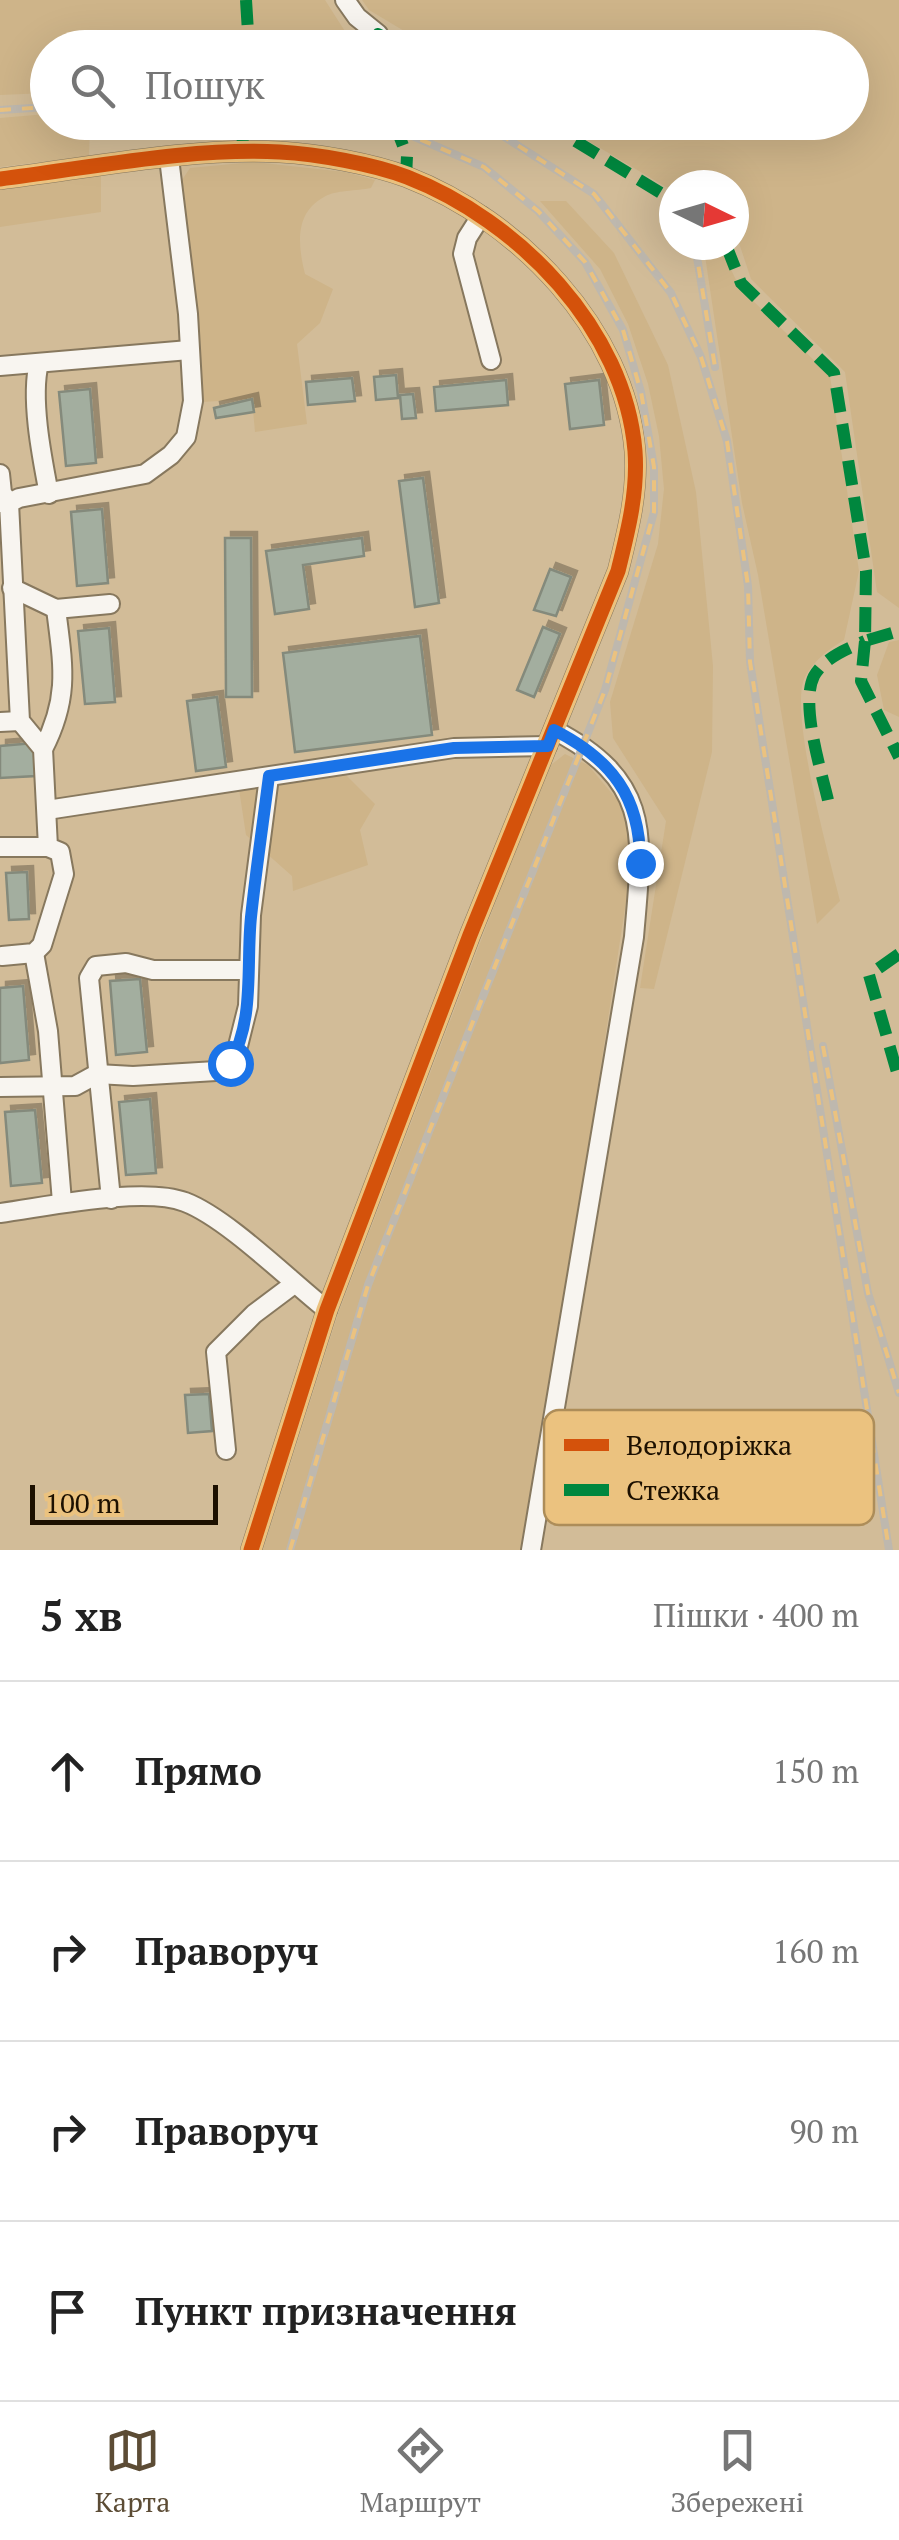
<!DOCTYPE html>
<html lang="uk">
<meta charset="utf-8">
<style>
:root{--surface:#fff;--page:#f2f2f2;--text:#222;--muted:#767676;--line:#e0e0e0;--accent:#5c4c35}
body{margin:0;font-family:"PT Serif",serif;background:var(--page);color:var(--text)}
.compass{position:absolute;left:659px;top:170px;width:90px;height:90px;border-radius:50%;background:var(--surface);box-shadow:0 10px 40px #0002;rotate:95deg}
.scale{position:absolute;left:30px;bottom:25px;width:188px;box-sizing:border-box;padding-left:10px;border:5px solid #1c1000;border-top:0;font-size:28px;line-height:35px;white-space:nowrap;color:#1c1000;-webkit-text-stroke:8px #ebc27f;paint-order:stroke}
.stop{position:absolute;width:30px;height:30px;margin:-22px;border:8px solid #1a73e8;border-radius:50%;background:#fff}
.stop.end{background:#1a73e8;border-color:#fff;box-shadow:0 2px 10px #0008}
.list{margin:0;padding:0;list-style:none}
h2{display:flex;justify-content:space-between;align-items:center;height:130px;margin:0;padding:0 40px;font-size:42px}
h2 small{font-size:32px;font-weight:400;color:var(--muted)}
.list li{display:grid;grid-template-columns:65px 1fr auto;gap:30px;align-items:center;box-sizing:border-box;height:180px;padding:0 40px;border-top:2px solid var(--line)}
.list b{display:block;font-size:38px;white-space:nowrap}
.list em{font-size:32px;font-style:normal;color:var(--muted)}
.icon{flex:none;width:55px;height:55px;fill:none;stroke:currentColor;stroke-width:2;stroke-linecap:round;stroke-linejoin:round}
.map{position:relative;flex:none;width:899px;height:1550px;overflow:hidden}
.search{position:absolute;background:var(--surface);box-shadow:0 10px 40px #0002;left:30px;right:30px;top:30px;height:110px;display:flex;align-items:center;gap:25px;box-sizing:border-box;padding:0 35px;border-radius:55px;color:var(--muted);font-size:38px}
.sheet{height:850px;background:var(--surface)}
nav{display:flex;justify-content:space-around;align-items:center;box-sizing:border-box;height:140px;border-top:2px solid var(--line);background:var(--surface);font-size:28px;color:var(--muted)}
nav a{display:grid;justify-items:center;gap:5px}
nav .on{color:var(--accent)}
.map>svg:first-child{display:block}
.green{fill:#ceb489}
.building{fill:#a3ae9f;stroke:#848a7b;stroke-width:2.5;filter:url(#shadow)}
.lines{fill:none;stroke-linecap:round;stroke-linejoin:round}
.minor-casing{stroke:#87785e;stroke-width:22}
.minor{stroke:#f8f5f0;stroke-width:18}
.rail-casing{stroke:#beb8ae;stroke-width:8}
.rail{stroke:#ebc27f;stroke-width:4;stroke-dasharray:11;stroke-linecap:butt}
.quiet{stroke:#00873e;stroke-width:12;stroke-dasharray:25 12;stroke-linecap:butt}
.cycleway-casing{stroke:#ebc27f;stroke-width:21}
.cycleway{stroke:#d4520b;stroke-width:15}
.route{stroke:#1a73e8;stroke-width:12}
.key{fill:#ebc27f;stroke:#ad8d59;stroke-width:2.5}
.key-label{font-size:28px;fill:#1c1000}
</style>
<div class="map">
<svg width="899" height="1550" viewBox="0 0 899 1550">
<defs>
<filter id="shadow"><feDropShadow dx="6" dy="-6" stdDeviation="0" flood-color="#0004"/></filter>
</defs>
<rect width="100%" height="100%" fill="#d2bc98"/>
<g class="green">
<polygon points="0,0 325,0 355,47 48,48 47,93 0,95"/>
<polygon points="362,0 899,0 899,608 877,592 845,372 751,279 734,228 734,185 674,185 674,189 666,187 558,123 852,122 852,48 431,47 369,10"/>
<polygon points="47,114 48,122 90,123 89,156 0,167 0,118"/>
<path d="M253,162L345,172L375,180L371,188C357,191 335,190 324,197C294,213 298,246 305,274L333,289L320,323L297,344L307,424L255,432L252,399L202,402L182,180L190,168Z"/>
<polygon points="101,173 101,212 0,227 0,187"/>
<polygon points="540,201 566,201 614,253 668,365 696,492 713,666 712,752 654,989 640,988 666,821 613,738 610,702 658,544 664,489 659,436 648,384 628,324 600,269"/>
<path d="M711,245H719L740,288L830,376L859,571L844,640C828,650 814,660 805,677C788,710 830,860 840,901L817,924L758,575L742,503L704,249Z"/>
<polygon points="899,640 899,717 884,710 877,675 889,642"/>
<polygon points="565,754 588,765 630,815 633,856 576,1228 520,1550 263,1550 338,1314 547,768"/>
<polygon points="344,773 375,804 360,830 368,865 293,891 292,876 246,835 239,789"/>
</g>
<g class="building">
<polygon points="396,375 398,398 376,400 374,377"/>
<polygon points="352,378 355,401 308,405 306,382"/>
<polygon points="506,380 508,405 436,411 434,387"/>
<polygon points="599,380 604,425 570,429 565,384"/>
<polygon points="90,389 96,463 66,466 59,392"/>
<polygon points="413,394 416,418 402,419 400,395"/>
<polygon points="252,399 254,412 216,418 214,408"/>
<polygon points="423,478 439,603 415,607 399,481"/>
<polygon points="102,509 108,583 77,586 71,512"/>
<polygon points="225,538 251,538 252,697 226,697"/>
<polygon points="362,538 364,556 303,565 309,609 275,614 266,551"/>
<polygon points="550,569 571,577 556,616 534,610"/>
<polygon points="543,627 560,634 534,697 517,690"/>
<polygon points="109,628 115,702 85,704 78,631"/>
<polygon points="420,636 432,735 295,752 283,653"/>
<polygon points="217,697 226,767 196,771 187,701"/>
<polygon points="34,743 36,776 0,778 0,746"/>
<polygon points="27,872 29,919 9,920 6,873"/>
<polygon points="140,979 147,1052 116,1055 110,981"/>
<polygon points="23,986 29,1060 0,1063 0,988"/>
<polygon points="150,1099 156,1173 126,1175 119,1102"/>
<polygon points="35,1110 42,1183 11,1186 5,1112"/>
<polygon points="209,1394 212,1431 188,1433 185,1395"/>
</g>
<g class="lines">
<defs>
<g id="minor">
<polyline points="345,0 357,17 378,34"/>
<path d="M0,179C89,168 192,147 280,152C317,154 373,164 407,177C518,220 625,329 635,451C638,492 628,531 618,571L470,935L327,1310L251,1550"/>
<polyline points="481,216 467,238 463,254 491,360"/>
<path d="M39,363C30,398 42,458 49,494"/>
<polyline points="0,366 189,350"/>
<polyline points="0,474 2,493 9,503 0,503"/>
<polyline points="12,588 56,609 110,604"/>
<polyline points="0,722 20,721"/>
<path d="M43,749C70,697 63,665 56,609"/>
<polyline points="47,810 454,748 547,746"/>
<polyline points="0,847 48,847"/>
<polyline points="34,953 48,1031 62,1202"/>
<polyline points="2,956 34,953 42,945 64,874 60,852 48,847 43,749 20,721 9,503 19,498 145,474 171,455 186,437 193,401 188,314 169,158"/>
<polyline points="0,1087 75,1086 97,1074 133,1076 216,1071 230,1063 237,1050 248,1006 251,915 269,777"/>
<polyline points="111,1199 89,978 96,966 126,963 153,970 247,970"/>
<path d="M0,1213C46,1207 143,1186 185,1202C227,1218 289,1280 327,1310"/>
<polyline points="226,1450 216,1352 254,1314 294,1284"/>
<path d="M531,1550L634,937C642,839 655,782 554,730"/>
</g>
</defs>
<use href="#minor" class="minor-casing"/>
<use href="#minor" class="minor"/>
<defs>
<g id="rail">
<polyline points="0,110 48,107"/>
<polyline points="481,122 594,194 671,293 701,357 727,441 748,586 750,662 889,1550"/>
<polyline points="695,245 715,367"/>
<polyline points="823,1046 868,1293 899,1393"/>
<polyline points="290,1550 368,1285 605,690 654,512 654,467 641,392 623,330 585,262 538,211 484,167 380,122"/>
</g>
</defs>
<use href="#rail" class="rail-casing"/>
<use href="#rail" class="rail"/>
<g class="quiet">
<polyline points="246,0 249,48"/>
<polyline points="380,48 378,34 406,48"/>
<polyline points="394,122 407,156 406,177"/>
<polyline points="544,122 674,201"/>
<polyline points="242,151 244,122"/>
<polyline points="726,245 741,283 834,373 866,571 865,641 899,631"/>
<polyline points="865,641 861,681 899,757"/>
<path d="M828,800C821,770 800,704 814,676C825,657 847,649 865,641"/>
<polyline points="899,954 869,975 899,1079"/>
</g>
<defs>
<path id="cycleway" d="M0,179C89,168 192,147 280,152C317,154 373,164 407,177C518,220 625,329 635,451C638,492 628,531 618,571L470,935L327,1310L251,1550"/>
</defs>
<use href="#cycleway" class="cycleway-casing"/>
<use href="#cycleway" class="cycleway"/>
</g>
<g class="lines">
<path class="route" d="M230,1063C255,1020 246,965 251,917C256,870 263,823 269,776L454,748L548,746L554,730C611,759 641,797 640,863"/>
</g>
<rect x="544" y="1410" width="330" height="115" rx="15" class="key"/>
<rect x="564" y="1439" width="45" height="12" fill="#d4520b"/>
<rect x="564" y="1484" width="45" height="12" fill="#00873e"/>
<g class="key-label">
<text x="626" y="1455">Велодоріжка</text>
<text x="626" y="1500">Стежка</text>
</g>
</svg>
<svg class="compass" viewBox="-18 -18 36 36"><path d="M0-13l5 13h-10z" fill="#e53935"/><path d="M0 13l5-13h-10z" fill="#767676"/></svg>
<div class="scale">100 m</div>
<div class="stop" style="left:230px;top:1063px"></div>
<div class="stop end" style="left:640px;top:863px"></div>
<div class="search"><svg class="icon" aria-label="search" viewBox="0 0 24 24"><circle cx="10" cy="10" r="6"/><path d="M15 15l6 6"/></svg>Пошук</div>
</div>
<section class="sheet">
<h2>5 хв<small>Пішки · 400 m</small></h2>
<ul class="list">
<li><svg class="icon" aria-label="ahead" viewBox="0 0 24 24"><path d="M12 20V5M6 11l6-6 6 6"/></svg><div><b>Прямо</b></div><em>150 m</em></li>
<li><svg class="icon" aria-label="right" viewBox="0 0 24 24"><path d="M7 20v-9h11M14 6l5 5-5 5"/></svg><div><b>Праворуч</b></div><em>160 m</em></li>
<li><svg class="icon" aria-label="right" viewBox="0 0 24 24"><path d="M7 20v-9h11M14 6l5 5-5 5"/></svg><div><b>Праворуч</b></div><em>90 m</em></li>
<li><svg class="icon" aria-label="arrive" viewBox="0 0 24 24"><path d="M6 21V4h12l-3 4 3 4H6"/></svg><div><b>Пункт призначення</b></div></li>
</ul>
</section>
<nav>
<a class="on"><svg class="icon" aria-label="map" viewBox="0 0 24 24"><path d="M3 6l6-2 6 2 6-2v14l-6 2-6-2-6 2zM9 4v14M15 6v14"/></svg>Карта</a>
<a><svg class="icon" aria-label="directions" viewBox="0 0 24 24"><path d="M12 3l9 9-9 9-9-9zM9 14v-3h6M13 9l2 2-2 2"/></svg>Маршрут</a>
<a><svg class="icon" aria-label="saved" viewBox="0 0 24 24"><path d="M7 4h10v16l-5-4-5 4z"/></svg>Збережені</a>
</nav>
